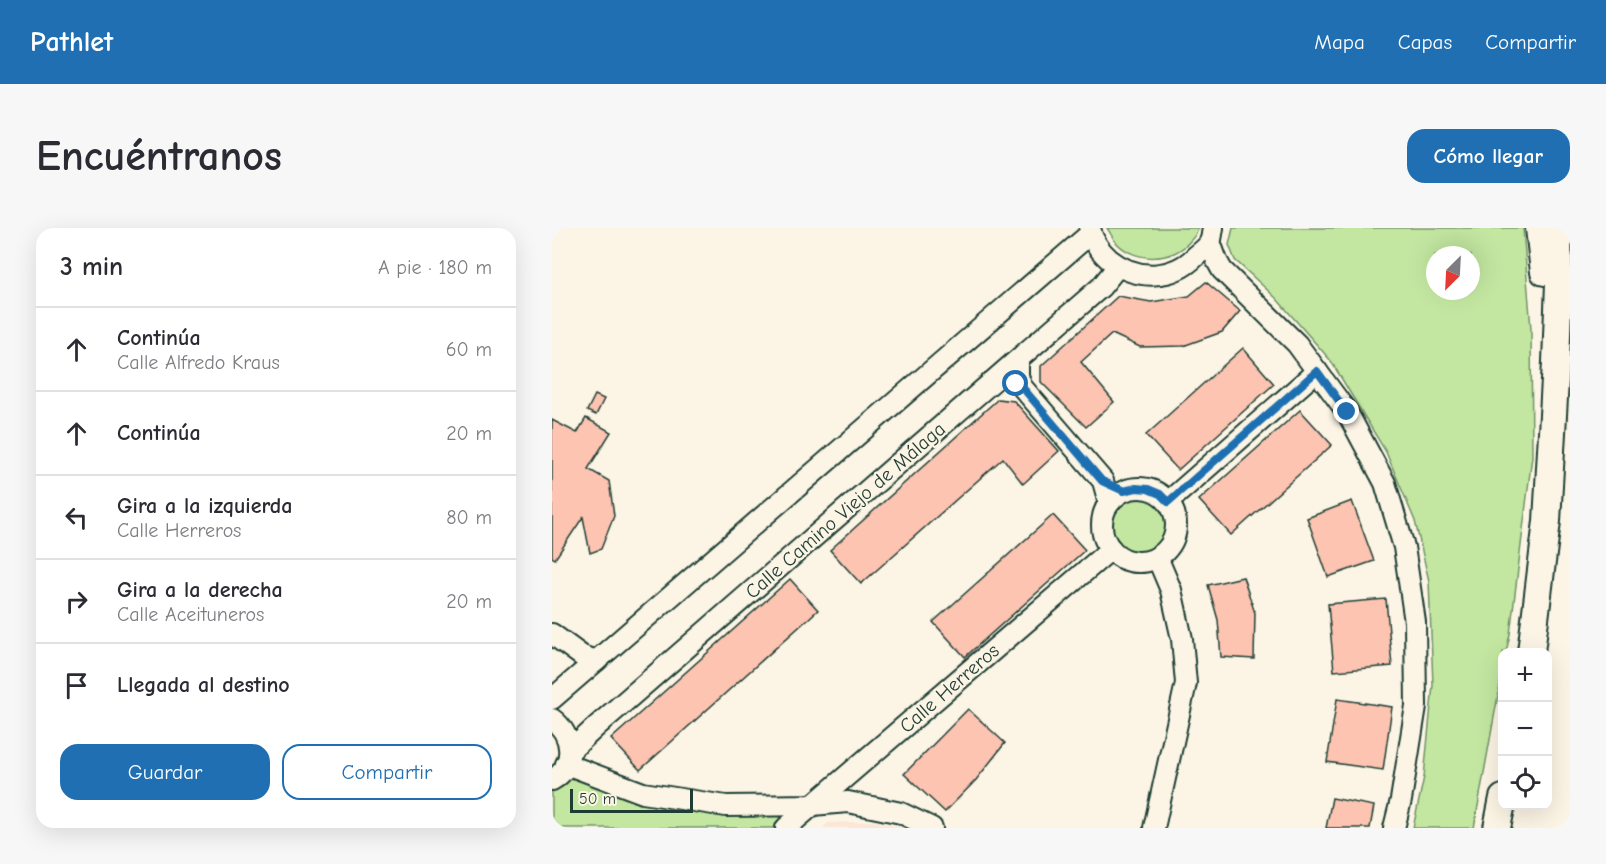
<!DOCTYPE html>
<html lang="es">
<meta charset="utf-8">
<style>
:root{--surface:#fff;--page:#f7f7f7;--text:#2b2b33;--muted:#7c7c81;--line:#e1e1e2;--accent:#1f6fb2}
body{margin:0;font-family:"Comic Neue",sans-serif;background:var(--page);color:var(--text)}
.controls{position:absolute;right:18px;bottom:18px;display:grid;overflow:hidden;border-radius:12px;box-shadow:0 6px 24px #0002}
.controls button{width:54px;height:54px;display:grid;place-items:center;padding:0;border:0;border-bottom:2px solid var(--line);background:var(--surface);color:var(--text);font:30px sans-serif}
.compass{position:absolute;left:874px;top:18px;width:54px;height:54px;border-radius:50%;background:var(--surface);box-shadow:0 6px 24px #0002;rotate:204deg}
.scale{position:absolute;left:18px;bottom:15px;width:123px;box-sizing:border-box;padding-left:6px;border:3px solid #1f3d34;border-top:0;font-size:16px;line-height:21px;white-space:nowrap;color:#1f3d34;-webkit-text-stroke:4px #fcf5e5;paint-order:stroke}
.stop{position:absolute;width:18px;height:18px;margin:-14px;border:4px solid #1f6fb2;border-radius:50%;background:#fff}
.stop.end{background:#1f6fb2;border-color:#fff;box-shadow:0 2px 6px #0008}
.list{margin:0;padding:0;list-style:none}
h2{display:flex;justify-content:space-between;align-items:center;height:78px;margin:0;padding:0 24px;font-size:26px}
h2 small{font-size:20px;font-weight:400;color:var(--muted)}
.list li{display:grid;grid-template-columns:39px 1fr auto;gap:18px;align-items:center;box-sizing:border-box;height:84px;padding:0 24px;border-top:2px solid var(--line)}
.list b{display:block;font-size:22px;white-space:nowrap}
.list p{margin:0;font-size:20px;white-space:nowrap;color:var(--muted)}
.list em{font-size:20px;font-style:normal;color:var(--muted)}
.actions{display:flex;gap:12px;padding:18px 24px}
.actions a{flex:1;padding:14px 0;border:2px solid var(--accent);border-radius:18px;text-align:center;font-size:21px;color:var(--accent)}
.actions .main{background:var(--accent);color:#fff}
.icon{flex:none;width:33px;height:33px;fill:none;stroke:currentColor;stroke-width:2;stroke-linecap:round;stroke-linejoin:round}
.map{position:relative;flex:none;width:1018px;height:600px;overflow:hidden;border-radius:18px}
header{display:flex;align-items:center;gap:36px;box-sizing:border-box;height:84px;padding:0 30px;background:var(--accent);color:#fff}
header strong{font-size:28px}
nav{display:flex;gap:33px;margin-inline-start:auto;font-size:21px}
.intro{display:flex;align-items:center;justify-content:space-between;box-sizing:border-box;height:144px;padding:0 36px}
h1{margin:0;font-size:42px}
.button{padding:15px 27px;border-radius:18px;background:var(--accent);color:#fff;font-size:21px;font-weight:700}
main{display:flex;gap:36px;padding:0 36px}
aside{flex:1;background:var(--surface);border-radius:18px;box-shadow:0 6px 24px #0002}
.map>svg:first-child{display:block}
.built{fill:#fce6d5}
.green{fill:#c3e7a1;stroke:#71926a;stroke-width:1.5;fill-rule:evenodd}
.building{fill:#fcc4b1;stroke:#1f3d34;stroke-width:1.5}
.lines{fill:none;stroke-linecap:round;stroke-linejoin:round}
.minor-casing{stroke:#1f3d34;stroke-width:24}
.major-casing{stroke:#1f3d34;stroke-width:30}
.minor{stroke:#fcf5e5;stroke-width:20}
.major{stroke:#fcf5e5;stroke-width:26}
.route{stroke:#1f6fb2;stroke-width:8}
.labels{text-anchor:middle;stroke-width:4.5;stroke-linejoin:round;paint-order:stroke}
.street-label{font-size:20px;fill:#1f3d34;stroke:#fcf5e5}
</style>
<header>
<strong>Pathlet</strong>
<nav><a>Mapa</a><a>Capas</a><a>Compartir</a></nav>
</header>
<div class="intro"><h1>Encuéntranos</h1><a class="button">Cómo llegar</a></div>
<main>
<aside>
<h2>3 min<small>A pie · 180 m</small></h2>
<ul class="list">
<li><svg class="icon" aria-label="ahead" viewBox="0 0 24 24"><path d="M12 20V5M6 11l6-6 6 6"/></svg><div><b>Continúa</b><p>Calle Alfredo Kraus</p></div><em>60 m</em></li>
<li><svg class="icon" aria-label="ahead" viewBox="0 0 24 24"><path d="M12 20V5M6 11l6-6 6 6"/></svg><div><b>Continúa</b></div><em>20 m</em></li>
<li><svg class="icon" aria-label="left" viewBox="0 0 24 24"><path d="M17 20v-9H6M10 6l-5 5 5 5"/></svg><div><b>Gira a la izquierda</b><p>Calle Herreros</p></div><em>80 m</em></li>
<li><svg class="icon" aria-label="right" viewBox="0 0 24 24"><path d="M7 20v-9h11M14 6l5 5-5 5"/></svg><div><b>Gira a la derecha</b><p>Calle Aceituneros</p></div><em>20 m</em></li>
<li><svg class="icon" aria-label="arrive" viewBox="0 0 24 24"><path d="M6 21V4h12l-3 4 3 4H6"/></svg><div><b>Llegada al destino</b></div></li>
</ul>
<div class="actions"><a class="main">Guardar</a><a>Compartir</a></div>
</aside>
<div class="map">
<svg width="1018" height="600" viewBox="0 0 1018 600">
<rect width="100%" height="100%" fill="#fcf5e5"/>
<filter id="ink" filterUnits="userSpaceOnUse"><feTurbulence type="fractalNoise" baseFrequency=".0167" numOctaves="2"/><feDisplacementMap in="SourceGraphic" scale="12" xChannelSelector="R" yChannelSelector="G"/><feConvolveMatrix kernelMatrix="1 2 1 2 8 2 1 2 1" color-interpolation-filters="sRGB"/></filter>
<g filter="url(#ink)">
<polygon class="built" points="321,593 351,600 271,600 276,595"/>
<g class="green">
<path d="M555,0H647C645,4 642,9 639,12C621,35 581,35 563,13C560,9 558,4 555,0Z"/>
<path d="M681,0H971L979,101L980,228L958,406L954,424H951L950,445L922,600H861L872,549L881,457L877,353L863,293L834,224L779,133L724,70L683,32L677,17ZM883,27H919V63H883Z"/>
<circle cx="587" cy="296" r="29"/>
<polygon points="13,545 242,582 223,600 0,600 0,558"/>
</g>
<g class="building">
<polygon points="654,54 688,83 670,104 631,118 588,119 560,106 529,134 562,174 534,199 489,154 489,138 566,68 599,74 637,68"/>
<polygon points="691,120 722,156 626,242 594,207"/>
<polygon points="43,167 52,171 44,187 35,183"/>
<polygon points="446,171 462,173 507,223 471,256 451,230 309,356 278,322"/>
<polygon points="748,182 780,217 679,307 647,272"/>
<polygon points="34,190 59,204 36,241 57,253 62,288 49,321 38,325 31,289 3,331 0,329 0,192 25,205"/>
<polygon points="800,273 822,333 776,349 755,290"/>
<polygon points="501,287 533,322 413,429 381,394"/>
<polygon points="691,349 703,385 702,431 669,429 666,392 656,357"/>
<polygon points="238,351 266,382 88,542 59,511"/>
<polygon points="834,371 840,438 782,443 776,376"/>
<polygon points="785,471 840,479 831,542 775,534"/>
<polygon points="416,481 453,515 424,552 393,584 352,546"/>
<polygon points="780,570 822,578 818,600 774,600"/>
</g>
<g class="lines">
<defs>
<g id="minor">
<path d="M538,0C540,12 548,23 557,31C584,53 621,52 645,27C649,24 656,18 658,14C660,10 660,4 661,0"/>
<polyline points="658,14 665,33 670,42 745,116 795,184 833,255 852,319 863,394 864,478 849,572 842,600"/>
<polyline points="466,132 466,149 470,159 551,253 557,275"/>
<circle cx="587" cy="297" r="37"/>
<polyline points="616,274 765,143"/>
<polyline points="0,406 30,428 44,433"/>
<polyline points="0,471 539,5"/>
<path d="M0,491C21,506 25,538 0,552"/>
<polyline points="18,523 46,497 549,59 566,38"/>
<polyline points="14,536 91,565 174,578 260,577 296,574 349,585 380,600"/>
<polyline points="234,600 559,321"/>
<polyline points="602,600 634,455 630,411 619,362 605,329"/>
</g>
<g id="major">
<polyline points="987,0 992,44"/>
<polyline points="979,424 995,293 1004,134 1007,55 1006,0"/>
<polyline points="945,600 951,570"/>
</g>
</defs>
<use href="#minor" class="minor-casing"/>
<use href="#major" class="major-casing"/>
<use href="#minor" class="minor"/>
<use href="#major" class="major"/>
</g>
</g>
<g class="lines" filter="url(#ink)">
<polyline class="route" points="464,156 470,159 550,253 572,263 584,260 596,261 608,266 616,274 765,143 795,184"/>
</g>
<g class="labels">
<g class="street-label">
<text transform="translate(293 282) rotate(-41)" y="7">Calle Camino Viejo de Málaga</text>
<text transform="translate(397 460) rotate(-41)" y="7">Calle Herreros</text>
</g>
</g>
</svg>
<div class="controls">
<button>+</button>
<button>−</button>
<button><svg class="icon" aria-label="locate" viewBox="0 0 24 24"><circle cx="12" cy="12" r="6"/><path d="M12 2v4M12 18v4M2 12h4M18 12h4"/></svg></button>
</div>
<svg class="compass" viewBox="-18 -18 36 36"><path d="M0-13l5 13h-10z" fill="#e53935"/><path d="M0 13l5-13h-10z" fill="#7c7c81"/></svg>
<div class="scale">50 m</div>
<div class="stop" style="left:464px;top:156px"></div>
<div class="stop end" style="left:795px;top:184px"></div>
</div>
</main>
